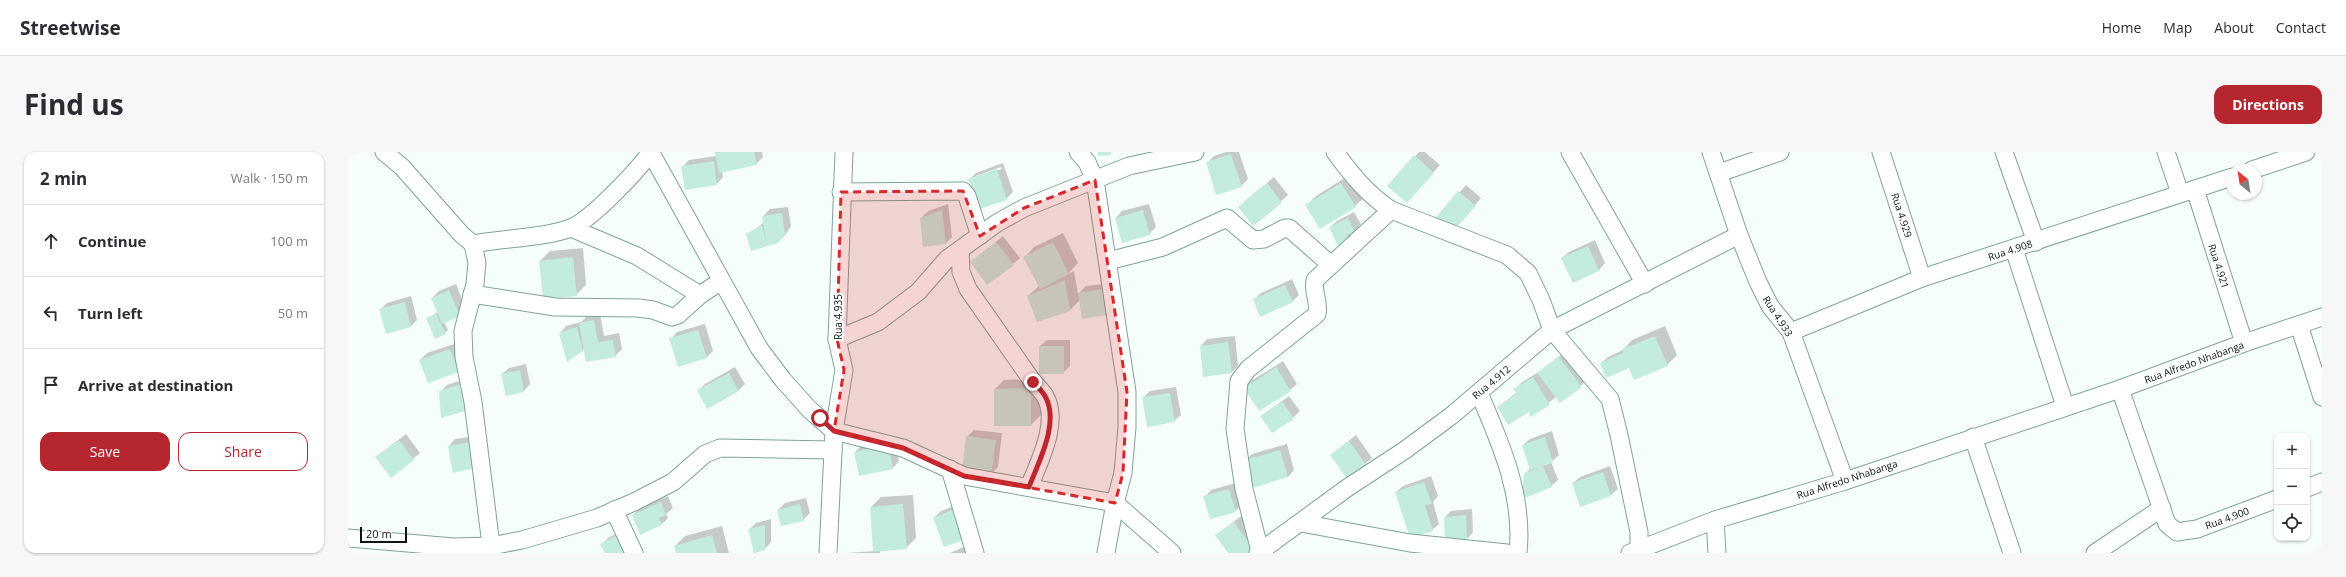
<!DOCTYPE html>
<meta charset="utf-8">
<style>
:root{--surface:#fff;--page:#f7f7f7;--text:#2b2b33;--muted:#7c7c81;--line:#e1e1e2;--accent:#b6262f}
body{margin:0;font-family:"Open Sans",sans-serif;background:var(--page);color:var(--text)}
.controls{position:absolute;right:12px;bottom:12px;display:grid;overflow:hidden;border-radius:8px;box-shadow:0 1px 3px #0004}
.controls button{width:36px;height:36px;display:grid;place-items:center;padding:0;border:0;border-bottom:1px solid var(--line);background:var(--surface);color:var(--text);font:20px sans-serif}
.compass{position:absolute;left:1878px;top:12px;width:36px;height:36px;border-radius:50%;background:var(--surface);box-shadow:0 1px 3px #0004;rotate:330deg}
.scale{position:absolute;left:12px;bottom:10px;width:47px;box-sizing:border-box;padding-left:4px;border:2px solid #081713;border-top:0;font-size:11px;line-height:14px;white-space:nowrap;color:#081713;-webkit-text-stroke:3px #fff;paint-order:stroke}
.stop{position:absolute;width:12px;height:12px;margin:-9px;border:3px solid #b6262f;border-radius:50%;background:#fff}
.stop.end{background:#b6262f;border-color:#fff;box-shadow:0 1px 4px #0008}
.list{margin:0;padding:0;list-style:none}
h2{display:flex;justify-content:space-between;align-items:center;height:52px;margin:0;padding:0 16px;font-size:17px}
h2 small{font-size:13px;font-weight:400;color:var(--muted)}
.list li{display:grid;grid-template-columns:26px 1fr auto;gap:12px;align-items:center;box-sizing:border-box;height:72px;padding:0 16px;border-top:1px solid var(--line)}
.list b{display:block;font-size:15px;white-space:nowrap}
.list em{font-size:13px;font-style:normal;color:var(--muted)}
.actions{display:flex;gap:8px;padding:12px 16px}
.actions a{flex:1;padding:9px 0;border:1px solid var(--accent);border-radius:12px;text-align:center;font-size:14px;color:var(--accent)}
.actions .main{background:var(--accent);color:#fff}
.icon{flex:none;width:22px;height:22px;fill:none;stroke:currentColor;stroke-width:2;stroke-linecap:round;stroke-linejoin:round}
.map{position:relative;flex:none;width:1974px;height:401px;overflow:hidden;border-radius:12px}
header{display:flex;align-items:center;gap:24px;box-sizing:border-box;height:56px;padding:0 20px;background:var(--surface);border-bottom:1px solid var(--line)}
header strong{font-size:19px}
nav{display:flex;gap:22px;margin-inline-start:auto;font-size:14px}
.intro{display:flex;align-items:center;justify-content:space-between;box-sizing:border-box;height:96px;padding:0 24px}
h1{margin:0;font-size:28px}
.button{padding:10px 18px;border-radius:12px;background:var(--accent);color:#fff;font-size:14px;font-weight:700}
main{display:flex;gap:24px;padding:0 24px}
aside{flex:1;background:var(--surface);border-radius:12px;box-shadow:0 1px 3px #0004}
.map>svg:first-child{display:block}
.shadow{fill:#0003;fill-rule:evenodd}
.building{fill:#c3ebde}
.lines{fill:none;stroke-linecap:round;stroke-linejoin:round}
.minor-casing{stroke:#7ea498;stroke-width:19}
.minor{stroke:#fff;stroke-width:17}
.route{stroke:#b6262f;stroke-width:5}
.marked{fill:#d62828;fill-opacity:0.2;stroke:#d62828;stroke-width:3;stroke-dasharray:8 5;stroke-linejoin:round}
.labels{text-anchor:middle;stroke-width:4;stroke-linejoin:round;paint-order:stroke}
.street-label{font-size:10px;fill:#081713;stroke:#fff}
</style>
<header>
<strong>Streetwise</strong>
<nav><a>Home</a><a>Map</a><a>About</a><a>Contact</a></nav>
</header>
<div class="intro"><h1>Find us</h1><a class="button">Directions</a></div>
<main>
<aside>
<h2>2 min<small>Walk · 150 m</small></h2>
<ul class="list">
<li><svg class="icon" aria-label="ahead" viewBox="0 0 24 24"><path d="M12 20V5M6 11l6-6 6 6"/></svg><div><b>Continue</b></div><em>100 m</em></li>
<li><svg class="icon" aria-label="left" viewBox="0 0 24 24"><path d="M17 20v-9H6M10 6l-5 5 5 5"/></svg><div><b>Turn left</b></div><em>50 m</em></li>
<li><svg class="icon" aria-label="arrive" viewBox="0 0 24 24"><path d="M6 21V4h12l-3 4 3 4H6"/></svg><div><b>Arrive at destination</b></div></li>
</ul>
<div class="actions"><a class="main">Save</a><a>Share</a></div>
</aside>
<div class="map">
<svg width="1974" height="401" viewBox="0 0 1974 401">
<rect width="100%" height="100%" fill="#f6fefb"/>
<g class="shadow">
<polygon points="368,0 414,0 415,5 408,12 374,19 375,25 369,32 334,15 341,8 368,4"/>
<polygon points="878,0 891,0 900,27 893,34 859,11 866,4"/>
<polygon points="1071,0 1077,0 1092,13 1065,43 1040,34"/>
<path d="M655,11L665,40L658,47L621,28L628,21ZM653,15L654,17L628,26V24Z"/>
<polygon points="1003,22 1017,45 1007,54 959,53 968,44"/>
<polygon points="926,25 940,43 905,73 897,49"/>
<polygon points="1118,33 1133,46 1112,71 1090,65"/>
<polygon points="600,52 604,85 597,92 573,66 580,59"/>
<polygon points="801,52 808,75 801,82 768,66 774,59"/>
<polygon points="440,55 443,74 437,83 430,90 404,97 400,83 416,70 415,64 422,57"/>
<polygon points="1006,60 1013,72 1001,87 982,75 989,69"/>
<polygon points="715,81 730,111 720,122 726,119 730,142 738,134 762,131 765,156 732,148 722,158 680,144 691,134 677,105 686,95"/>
<polygon points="655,84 672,106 665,112 623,110"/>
<polygon points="1247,88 1257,111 1251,118 1225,130 1214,106 1221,100"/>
<polygon points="235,96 238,133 228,143 192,109 202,99"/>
<polygon points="944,127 951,143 944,150 906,148 913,141"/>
<polygon points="108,132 118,157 112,163 96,170 100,178 97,181 79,167 90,160 84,146 91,139"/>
<polygon points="63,144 69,168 63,174 33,157 39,151"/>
<polygon points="252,162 256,184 271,181 274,197 267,204 236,197 219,208 212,181 218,174 233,170 239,164"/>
<polygon points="357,172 365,199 358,206 323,187 329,180"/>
<polygon points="1317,174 1329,203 1319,213 1282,215 1253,211 1260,205 1275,198 1284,188"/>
<polygon points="887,184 890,214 884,220 856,223 853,194 859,187"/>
<polygon points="699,188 722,188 722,214 715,221 692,194"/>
<polygon points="109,191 110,219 72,208 79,201"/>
<polygon points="1218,199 1239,227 1233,234 1208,245 1183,264 1182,258 1150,255 1169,240 1167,237 1173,231 1192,219"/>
<polygon points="935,209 949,232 942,238 897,236 903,229"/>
<polygon points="178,212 182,232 176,239 154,222 161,216"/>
<polygon points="387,215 397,232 390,239 350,239 357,232"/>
<polygon points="123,225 124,256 92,240 99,233"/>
<polygon points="692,227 693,263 683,273 647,237 656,228"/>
<polygon points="828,235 833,263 826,269 795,246 802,239"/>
<polygon points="941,244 952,259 945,266 914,264"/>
<polygon points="626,278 654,281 650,315 643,322 619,285"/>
<polygon points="1204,279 1211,303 1203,310 1210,328 1203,334 1177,322 1182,317 1175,293 1182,287"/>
<polygon points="58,282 72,301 43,325 28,305"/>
<polygon points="1008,283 1024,306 1017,312 983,303"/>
<polygon points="128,284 105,319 101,294 107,287"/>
<polygon points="546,286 551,309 545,316 507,300 514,293"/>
<polygon points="939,292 946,318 940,325 898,308 904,302"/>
<polygon points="1262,314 1270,337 1263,343 1233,354 1225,331 1232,325"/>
<polygon points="1083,324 1090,344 1085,350 1091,372 1084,378 1048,340 1055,334"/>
<polygon points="888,331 894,353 887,359 857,345 863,338"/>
<polygon points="565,343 568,386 558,396 532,398 532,401 499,401 526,399 523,355 533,345"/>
<polygon points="320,344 325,356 318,362 320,366 314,372 285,363 292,356"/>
<polygon points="458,346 462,361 455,368 430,358 437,351"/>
<polygon points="613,351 624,379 586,366 593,359"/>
<polygon points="1124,357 1125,380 1119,387 1097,365 1103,359"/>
<polygon points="893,364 911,390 899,401 881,401 868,383"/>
<polygon points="423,367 423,390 417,397 401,378 408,371"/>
<polygon points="374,374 381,401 329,401 327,394 337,384"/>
<polygon points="278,376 258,401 254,392 260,386"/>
<polygon points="627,390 632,401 602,401"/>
</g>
<g class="building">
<polygon points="367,0 406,0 409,13 371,21"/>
<polygon points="750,0 763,0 763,3 750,4"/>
<polygon points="883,2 894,35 868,43 858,10"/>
<polygon points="1066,3 1086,21 1059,51 1039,34"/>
<polygon points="366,9 369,33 337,38 333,14"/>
<polygon points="649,17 659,48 631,57 620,27"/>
<polygon points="919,31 934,51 905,74 890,55"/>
<polygon points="993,31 1008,55 972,77 957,53"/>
<polygon points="1110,39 1128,54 1105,79 1088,65"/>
<polygon points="594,58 598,92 575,95 572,66"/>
<polygon points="795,58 802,83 774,91 767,66"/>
<polygon points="434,61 437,82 430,91 403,99 398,82 414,73 418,90 414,64"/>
<polygon points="1000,66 1007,80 999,83 1002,88 990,94 981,75"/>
<polygon points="648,90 666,113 639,133 622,110"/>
<polygon points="705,90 721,122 692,137 675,105"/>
<polygon points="1240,94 1251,119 1225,131 1213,106"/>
<polygon points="225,105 229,144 195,147 191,109"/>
<polygon points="717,128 722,159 689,170 679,144"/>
<polygon points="937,133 945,150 912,165 905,147"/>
<polygon points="755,137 759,163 734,167 730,141"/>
<polygon points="101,138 112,164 94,172 83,146"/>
<polygon points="57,150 63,175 38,182 31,157"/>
<polygon points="88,162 98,182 87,187 78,166"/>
<polygon points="246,168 250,190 265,188 268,205 238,210 231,171"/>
<polygon points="229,175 235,199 219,210 211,181"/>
<polygon points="350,178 359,206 330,215 321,186"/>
<polygon points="1307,184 1320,214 1286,228 1281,216 1258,226 1252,211 1275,201 1274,197"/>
<polygon points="880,190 884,221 855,225 852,194"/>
<rect x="691" y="194" width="25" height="28"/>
<polygon points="102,197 111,220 80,231 71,208"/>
<polygon points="1211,205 1234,235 1212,251 1189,221"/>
<polygon points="928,215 943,239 911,259 896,236"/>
<polygon points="172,218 176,240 158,244 153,222"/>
<polygon points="381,221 391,239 359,257 349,238"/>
<polygon points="1185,225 1202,253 1182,265 1181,260 1160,273 1149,255 1169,241 1165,237"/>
<polygon points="116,231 124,257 93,266 91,239"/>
<polygon points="683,236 683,274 646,274 646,237"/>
<polygon points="822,241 827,270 799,275 794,245"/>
<polygon points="934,249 946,267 924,281 912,264"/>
<polygon points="618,284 648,288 643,323 614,320"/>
<polygon points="1197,285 1205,311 1195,314 1204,335 1174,347 1176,321 1191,316 1182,318 1174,293"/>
<polygon points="51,288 66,308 43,326 27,305"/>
<polygon points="1001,289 1018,313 999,327 982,303"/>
<polygon points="122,290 127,316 105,321 100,294"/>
<polygon points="540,292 545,317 511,324 506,300"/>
<polygon points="932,298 940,325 904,336 896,308"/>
<polygon points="1255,320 1263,344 1232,355 1224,331"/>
<polygon points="1076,330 1084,352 1077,353 1085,379 1062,386 1047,340"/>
<polygon points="881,337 888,360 862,367 855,344"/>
<polygon points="313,350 318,363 311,366 314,373 292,383 284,363"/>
<polygon points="452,352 456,369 433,374 429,358"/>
<polygon points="555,352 559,397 525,400 522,355"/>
<polygon points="606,357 618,387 596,395 585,366"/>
<polygon points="1118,363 1119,388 1097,389 1096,365"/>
<polygon points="886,370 905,397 900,401 880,401 867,383"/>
<polygon points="417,373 417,398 406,401 400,377"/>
<polygon points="271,382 282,401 257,401 252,392"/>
<polygon points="364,383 369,401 328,401 326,394"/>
</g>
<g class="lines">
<defs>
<g id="minor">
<path d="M36,0L54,15L114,83L125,92C155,86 196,86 223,76C244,67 289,19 303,0"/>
<polyline points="730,0 739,10 747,28 779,240 779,275 775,321 767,351 758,401"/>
<path d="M987,0C1003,22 1019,42 1043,58L1159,103L1180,121L1193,148L1204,178L1262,247L1271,283L1291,380V398"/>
<polyline points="1222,0 1297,132"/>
<polyline points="1363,0 1391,83 1410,130 1422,154 1443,180 1497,329"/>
<polyline points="1533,0 1574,126"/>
<polyline points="1656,0 1688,90"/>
<polyline points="1818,0 1832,41"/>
<polyline points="303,1 411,196 435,228 462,258 486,279 555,296 616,324 767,351 824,401"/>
<polyline points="1904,18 1958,0"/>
<polyline points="1371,21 1432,0"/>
<polyline points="1847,37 1896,191"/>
<polyline points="493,40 615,39 619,44 632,84"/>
<polyline points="223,76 289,104 352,143"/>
<polyline points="125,92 129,111 127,132 115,179 116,205 125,250 144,401"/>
<polyline points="1666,97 1717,254"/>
<path d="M612,98L613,120L620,137L685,230C689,234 694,239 697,244C712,270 691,310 681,335"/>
<polyline points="760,109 815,95 879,66 905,88 916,87 937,76 941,76 983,113"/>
<polyline points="124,142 207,155 290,156 305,158 324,165 330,163 352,143 373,129"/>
<polyline points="1951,173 1974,245"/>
<polyline points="1443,180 1574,126 1884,25"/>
<polyline points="489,187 530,170 570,140 599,107 649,71 676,56 781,14 847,0"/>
<polyline points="1772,237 1819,372 1829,380 1849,377 1929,347"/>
<path d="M1131,241C1153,292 1176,344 1170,401"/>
<polyline points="1625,285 1664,401"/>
<polyline points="602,317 627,401"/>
<polyline points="1959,336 1974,330"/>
<polyline points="266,358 286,401"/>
<polyline points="1367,368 1369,401"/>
<polyline points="953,371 1062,391 1159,401"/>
<polyline points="0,386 106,395 143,394 174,388 249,366 286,350 325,330 357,302 372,296 485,298"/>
<polyline points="480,401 486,279 496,218 489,187 496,0"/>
<polyline points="910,401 999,336 1057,298 1103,264 1204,178 1391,83"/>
<path d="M914,401L912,399L896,337L887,277L891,229L900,217L969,162C972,150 964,140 967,128L1043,58"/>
<polyline points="1282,401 1367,368 1497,329 1772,237 1896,191 1974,165"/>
<polyline points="1747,401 1814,356"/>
</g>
</defs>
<use href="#minor" class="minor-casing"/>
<use href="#minor" class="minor"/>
</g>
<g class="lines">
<path class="route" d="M472,266L486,279L555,296L616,324L681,335C691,309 712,270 697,244C694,239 689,234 685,230"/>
</g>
<path class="marked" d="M747,28L779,240L775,321L767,351L616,324L555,296L486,279L496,218L489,187L493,40L615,39L632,84L676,56Z"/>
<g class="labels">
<g class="street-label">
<text transform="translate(1554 63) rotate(72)" y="4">Rua 4.929</text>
<text transform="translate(1662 98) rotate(-18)" y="4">Rua 4.908</text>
<text transform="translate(1871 114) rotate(72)" y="4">Rua 4.921</text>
<text transform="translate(1430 164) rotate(57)" y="4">Rua 4.933</text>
<text transform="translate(490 165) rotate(-90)" y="4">Rua 4.935</text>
<text transform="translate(1846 210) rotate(-20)" y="4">Rua Alfredo Nhabanga</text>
<text transform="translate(1143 230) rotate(-40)" y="4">Rua 4.912</text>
<text transform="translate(1499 327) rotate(-18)" y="4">Rua Alfredo Nhabanga</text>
<text transform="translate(1879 366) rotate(-20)" y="4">Rua 4.900</text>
</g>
</g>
</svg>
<div class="controls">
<button>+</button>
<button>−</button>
<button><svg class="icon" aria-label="locate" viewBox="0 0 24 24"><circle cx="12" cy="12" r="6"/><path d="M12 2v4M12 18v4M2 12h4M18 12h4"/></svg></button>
</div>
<svg class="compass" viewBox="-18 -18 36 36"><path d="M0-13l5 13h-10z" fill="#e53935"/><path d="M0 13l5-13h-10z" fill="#7c7c81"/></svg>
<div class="scale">20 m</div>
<div class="stop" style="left:472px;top:266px"></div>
<div class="stop end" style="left:685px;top:230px"></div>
</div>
</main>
